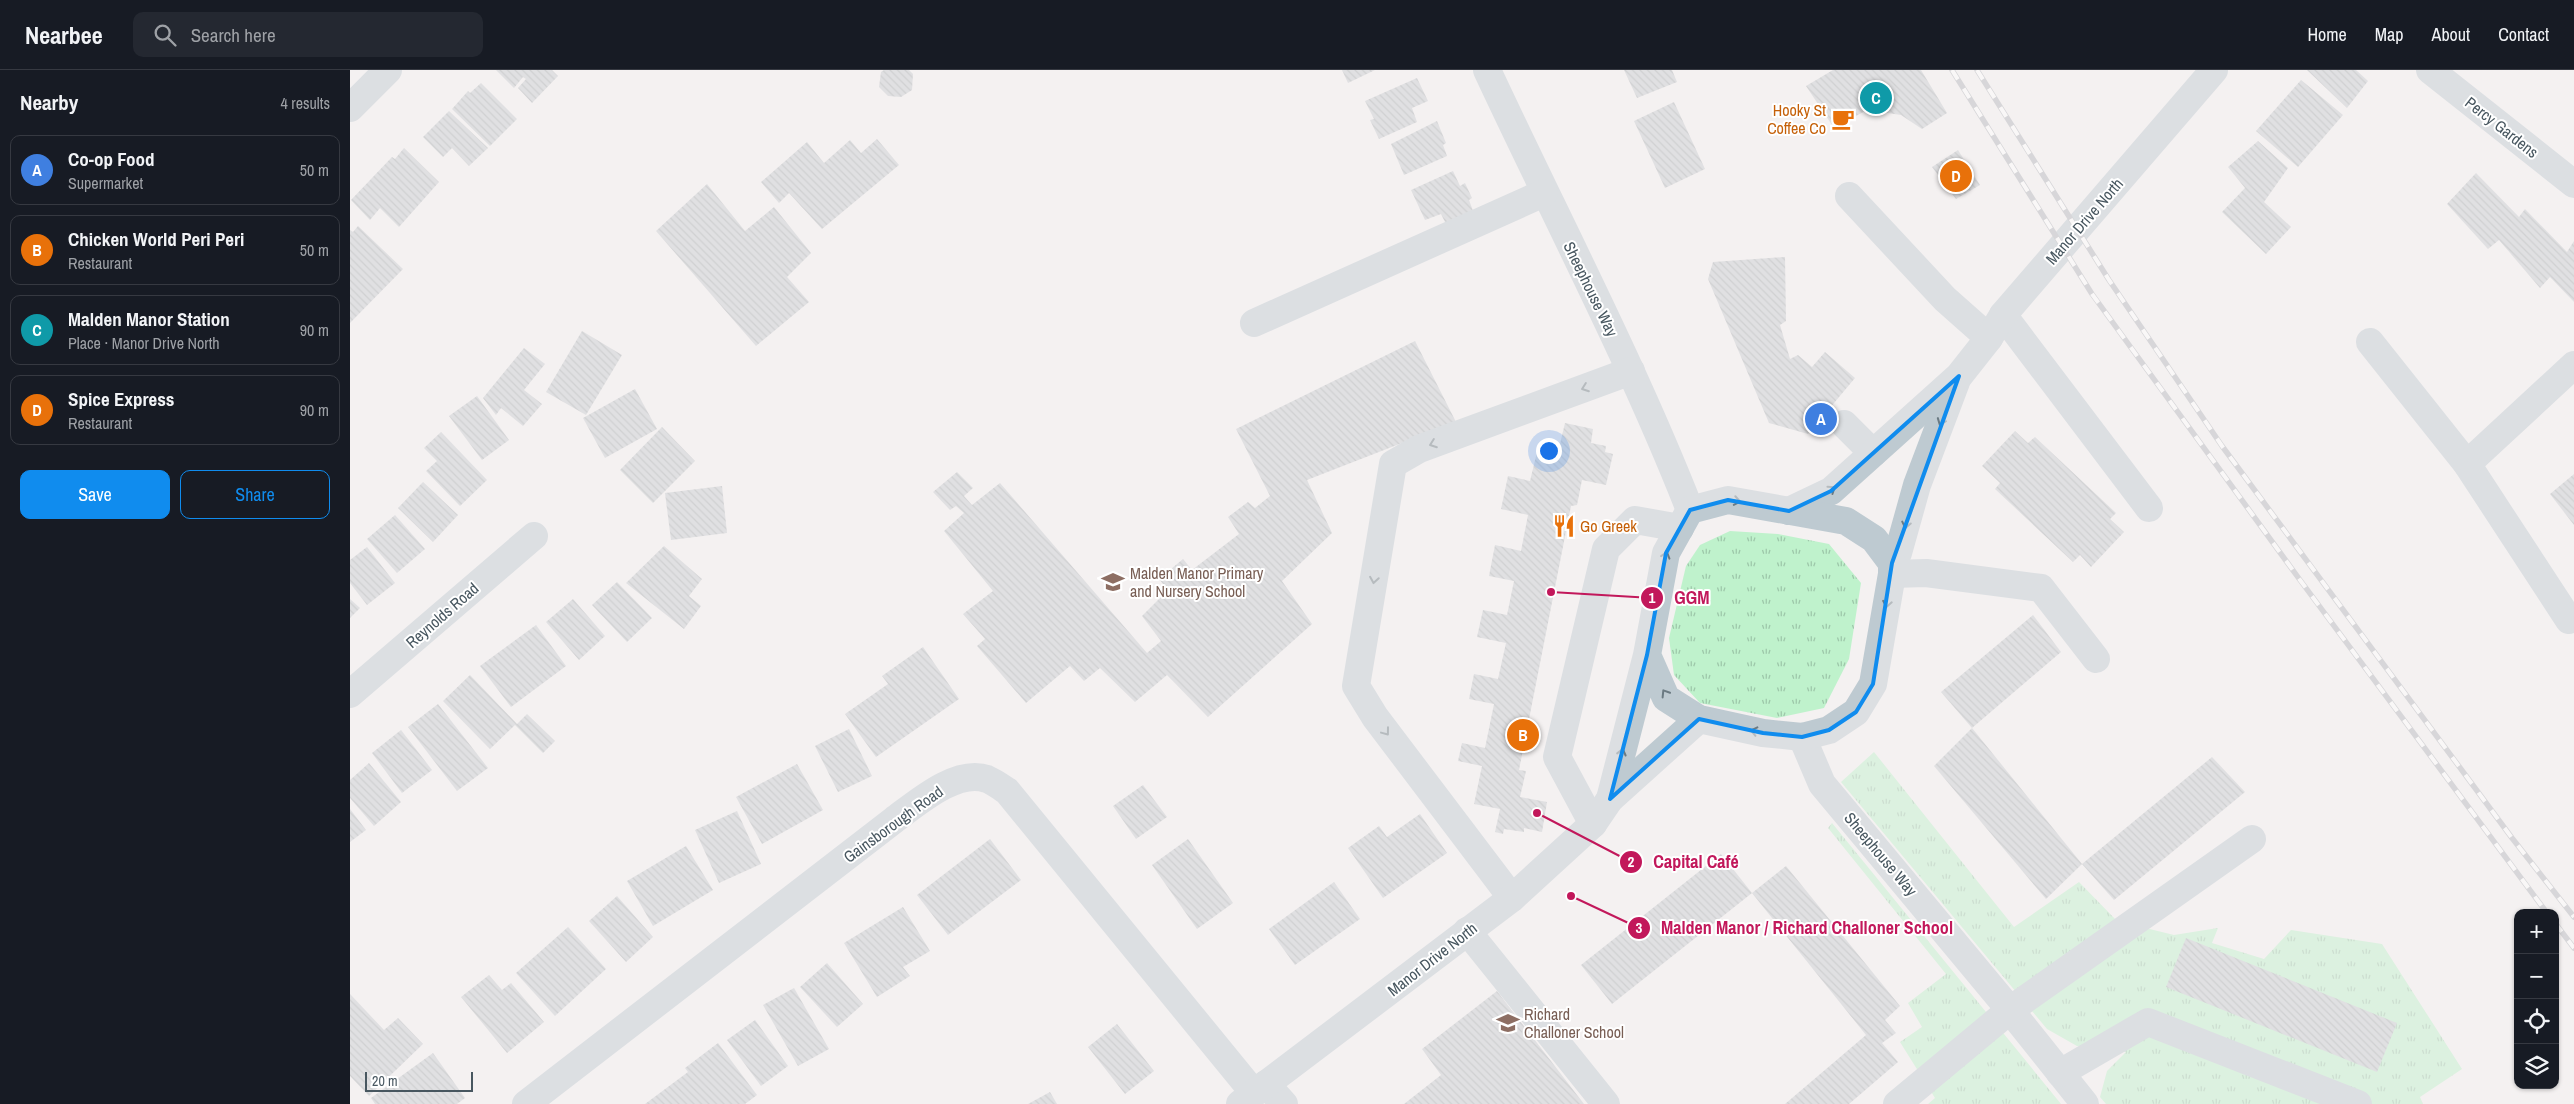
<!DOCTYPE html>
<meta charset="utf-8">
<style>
:root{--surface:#171b24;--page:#242831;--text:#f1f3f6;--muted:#9ea1a6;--line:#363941;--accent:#108cee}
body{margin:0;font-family:"Archivo Narrow",sans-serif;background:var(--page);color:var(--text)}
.controls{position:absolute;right:15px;bottom:15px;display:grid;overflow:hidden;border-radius:10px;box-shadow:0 1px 4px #0004}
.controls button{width:45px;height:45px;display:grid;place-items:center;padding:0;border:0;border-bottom:1px solid var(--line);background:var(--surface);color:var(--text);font:25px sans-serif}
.scale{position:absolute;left:15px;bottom:12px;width:108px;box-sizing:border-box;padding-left:5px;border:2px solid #485760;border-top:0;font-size:14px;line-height:18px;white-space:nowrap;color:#485760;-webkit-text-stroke:4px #fff;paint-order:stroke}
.you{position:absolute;left:1198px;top:380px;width:18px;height:18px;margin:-12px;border:4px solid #fff;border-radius:50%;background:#1a73e8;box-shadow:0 0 0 8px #1a73e833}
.badge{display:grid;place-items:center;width:32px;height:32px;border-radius:50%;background:var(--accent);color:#fff;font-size:16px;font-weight:700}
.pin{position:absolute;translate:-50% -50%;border:2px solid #fff;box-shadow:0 1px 5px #0006}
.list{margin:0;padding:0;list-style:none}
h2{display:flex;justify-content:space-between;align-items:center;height:65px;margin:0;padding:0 20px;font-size:21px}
h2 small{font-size:16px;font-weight:400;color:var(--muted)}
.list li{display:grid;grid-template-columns:32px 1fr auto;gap:15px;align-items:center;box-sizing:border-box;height:70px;margin:0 10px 10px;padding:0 10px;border:1px solid var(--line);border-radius:10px}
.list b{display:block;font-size:19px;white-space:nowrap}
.list p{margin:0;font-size:16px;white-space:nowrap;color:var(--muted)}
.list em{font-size:16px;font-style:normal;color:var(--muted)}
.actions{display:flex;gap:10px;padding:15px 20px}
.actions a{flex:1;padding:11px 0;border:1px solid var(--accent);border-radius:10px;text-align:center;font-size:18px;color:var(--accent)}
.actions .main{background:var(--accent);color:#fff}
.icon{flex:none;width:28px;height:28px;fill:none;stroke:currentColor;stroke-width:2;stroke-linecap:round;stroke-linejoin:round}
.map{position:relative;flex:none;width:2224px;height:1034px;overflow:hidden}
header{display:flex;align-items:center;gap:30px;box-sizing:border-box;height:70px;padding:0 25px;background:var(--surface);border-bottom:1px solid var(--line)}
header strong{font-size:24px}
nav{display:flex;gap:28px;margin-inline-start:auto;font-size:18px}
.search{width:350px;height:45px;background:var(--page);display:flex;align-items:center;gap:12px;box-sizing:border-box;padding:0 18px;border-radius:10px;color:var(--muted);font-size:19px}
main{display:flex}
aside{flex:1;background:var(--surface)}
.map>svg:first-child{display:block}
.grass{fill:url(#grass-tufts)}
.building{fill:url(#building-back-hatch)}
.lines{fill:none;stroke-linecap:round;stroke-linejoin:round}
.minor{stroke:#becad1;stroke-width:28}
.rail-casing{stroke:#b3b7bc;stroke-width:5.5}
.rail{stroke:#fff;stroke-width:4;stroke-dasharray:11;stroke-linecap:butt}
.oneway{stroke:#6b7a82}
.marked{fill:none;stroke:#108cee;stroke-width:4;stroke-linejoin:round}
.labels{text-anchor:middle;stroke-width:4;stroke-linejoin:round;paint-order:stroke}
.food-label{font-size:16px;fill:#c56008;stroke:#fff;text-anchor:end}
.street-label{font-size:16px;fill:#485760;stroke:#fff}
.education-label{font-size:16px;fill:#785e54;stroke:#fff;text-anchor:start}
.leader{fill:none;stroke:#c2185b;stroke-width:2}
.callout-dot{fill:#c2185b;stroke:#fff;stroke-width:2}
.mark-label{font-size:15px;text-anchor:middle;font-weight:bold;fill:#fff}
.callout-label{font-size:18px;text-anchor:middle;font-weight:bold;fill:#c2185b;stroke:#fff;stroke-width:4;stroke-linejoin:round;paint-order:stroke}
</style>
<header>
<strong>Nearbee</strong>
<div class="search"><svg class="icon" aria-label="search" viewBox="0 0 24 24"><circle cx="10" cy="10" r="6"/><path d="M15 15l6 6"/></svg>Search here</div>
<nav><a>Home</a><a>Map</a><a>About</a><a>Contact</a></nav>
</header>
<main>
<aside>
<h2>Nearby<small>4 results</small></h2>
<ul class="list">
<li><span class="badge" style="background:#3f7fe0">A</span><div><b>Co-op Food</b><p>Supermarket</p></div><em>50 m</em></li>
<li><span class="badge" style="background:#e8710a">B</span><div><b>Chicken World Peri Peri</b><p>Restaurant</p></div><em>50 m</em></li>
<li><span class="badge" style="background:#0f9aa8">C</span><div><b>Malden Manor Station</b><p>Place · Manor Drive North</p></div><em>90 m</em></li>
<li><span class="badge" style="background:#e8710a">D</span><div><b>Spice Express</b><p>Restaurant</p></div><em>90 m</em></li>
</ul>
<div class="actions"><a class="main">Save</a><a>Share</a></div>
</aside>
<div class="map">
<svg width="2224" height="1034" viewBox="0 0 2224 1034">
<defs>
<pattern id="grass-tufts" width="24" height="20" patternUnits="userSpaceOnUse" patternTransform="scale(1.25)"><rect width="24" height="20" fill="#bff2cc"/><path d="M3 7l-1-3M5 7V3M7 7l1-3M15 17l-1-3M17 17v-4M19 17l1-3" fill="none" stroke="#9dc7a9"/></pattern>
<pattern id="building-back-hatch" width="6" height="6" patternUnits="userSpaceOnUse" patternTransform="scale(1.25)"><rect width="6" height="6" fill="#c8cdd1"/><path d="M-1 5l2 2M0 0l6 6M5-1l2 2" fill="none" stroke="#a4a9ad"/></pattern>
</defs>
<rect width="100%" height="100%" fill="#f4f1f1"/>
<g class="grass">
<polygon points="1380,461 1428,464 1479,474 1511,513 1499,589 1474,638 1427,648 1350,633 1324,605 1319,568 1336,496 1350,475"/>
<polygon points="1524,682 1664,857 1729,812 1767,851 1824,865 1868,858 1862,873 1914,889 1941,860 2032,874 2112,999 2070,1027 2073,1034 1756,1034 1750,1027 1757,1001 1776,982 1727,976 1697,959 1491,712"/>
<polygon points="1482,753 1711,1034 1578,1034 1585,1028 1550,972 1572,957 1558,933 1596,904 1478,758"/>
</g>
<g class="building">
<polygon points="146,0 202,0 208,6 182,33 168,18 176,9 173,7 164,18"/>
<polygon points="534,0 559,0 563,4 562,20 551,27 538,26 529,17 531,2"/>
<polygon points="992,0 1025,0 998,13"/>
<polygon points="1274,0 1322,0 1327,12 1287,28"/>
<polygon points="1483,0 1571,0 1597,43 1572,59 1551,45 1517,40 1484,58 1456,16"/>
<polygon points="1957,0 2006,0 2018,11 1997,38"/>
<polygon points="1067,8 1078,31 1062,38 1067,52 1029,69 1020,50 1024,49 1015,31"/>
<polygon points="1951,10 1993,45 1948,97 1906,61"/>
<polygon points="131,13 167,49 140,76 102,39 118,21 120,23"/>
<polygon points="1324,32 1355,99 1315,118 1284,51"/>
<polygon points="99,41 138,78 119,96 102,78 93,87 73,67"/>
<polygon points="1087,51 1096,73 1093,75 1097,86 1054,105 1041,74"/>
<polygon points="527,69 549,95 472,159 439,123 429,133 411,112 457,72 474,93 500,70 511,83"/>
<polygon points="1908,71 1938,98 1914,132 1941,157 1916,184 1872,142 1895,118 1878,97"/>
<polygon points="54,78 89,112 49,157 30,138 20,150 1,130 42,87 45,89"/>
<polygon points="1608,80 1630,115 1606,129 1582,97"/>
<polygon points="1103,101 1110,116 1115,113 1122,128 1119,130 1126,149 1100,162 1091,144 1075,150 1061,120"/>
<polygon points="2126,103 2169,147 2175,139 2217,182 2224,171 2224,232 2200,207 2190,218 2149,170 2138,179 2097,134"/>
<polygon points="357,114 395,161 424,137 461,183 437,207 459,232 406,276 306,161"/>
<polygon points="8,156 53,199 0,253 0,160 3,162"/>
<polygon points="1435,187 1436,251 1430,255 1440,289 1448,285 1462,297 1475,282 1505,308 1458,364 1419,353 1358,209 1363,192"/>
<polygon points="232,261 272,285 236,345 196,322"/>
<polygon points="1065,271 1106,352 957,410 982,463 932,511 962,554 858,647 817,605 785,632 750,598 734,611 720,596 676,633 627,576 635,569 613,544 643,521 594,461 614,443 606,436 600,440 583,422 607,402 623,418 614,426 622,435 650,413 797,583 811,571 792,546 818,520 809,509 833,489 842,500 889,464 878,447 898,432 905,438 920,426 886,359"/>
<polygon points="174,278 195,294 174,320 192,334 173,356 151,338 146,345 133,328"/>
<polygon points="285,319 307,359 255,388 233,348"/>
<polygon points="127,326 159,370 132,390 99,346"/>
<polygon points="1215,353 1243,359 1241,373 1256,376 1255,382 1263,384 1256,415 1232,410 1227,435 1221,436 1169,700 1176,701 1170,727 1197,732 1192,762 1174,758 1174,762 1154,759 1153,764 1145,762 1150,739 1124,734 1132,696 1108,691 1112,673 1135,678 1144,634 1119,629 1124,604 1148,609 1156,573 1127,567 1133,540 1157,545 1164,511 1139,506 1145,475 1171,481 1178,445 1151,439 1158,406 1180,411 1188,378 1208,382"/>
<polygon points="312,357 345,391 303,433 270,400"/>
<polygon points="1665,361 1678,373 1685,367 1766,443 1760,449 1774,462 1741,497 1730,485 1723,492 1645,419 1650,413 1632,396"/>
<polygon points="91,362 137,410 110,436 76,401 87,391 74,378"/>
<polygon points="2224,404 2224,455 2200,424"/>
<polygon points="73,412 108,445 83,472 48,438"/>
<polygon points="372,416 377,463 321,470 315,423"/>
<polygon points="45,445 75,479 47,503 17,469"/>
<polygon points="314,476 352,509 339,526 351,536 334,559 276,513"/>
<polygon points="17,477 45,513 17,535 0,513 0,490"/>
<polygon points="267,512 302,548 277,572 242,535"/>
<polygon points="0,529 10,538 0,548"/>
<polygon points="223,529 255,566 229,590 196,552"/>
<polygon points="1683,545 1711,582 1622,658 1591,622"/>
<polygon points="186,555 216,596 161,637 130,596"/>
<polygon points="573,577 609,629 526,687 495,644 538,614 532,606"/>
<polygon points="120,605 167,654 177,644 205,671 193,683 165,655 140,679 93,631"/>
<polygon points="88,634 138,698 107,721 58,657"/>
<polygon points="1622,658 1732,794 1696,829 1584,696"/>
<polygon points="499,659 522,706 488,722 465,676"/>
<polygon points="51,660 82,700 52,723 22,683"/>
<polygon points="1862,687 1895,722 1764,830 1732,794"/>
<polygon points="19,693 51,732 24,756 0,728 0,710"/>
<polygon points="447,694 473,740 412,774 386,727"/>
<polygon points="793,715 817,747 786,769 763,736"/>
<polygon points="0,739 16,760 0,772"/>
<polygon points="387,741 411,794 369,813 345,760"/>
<polygon points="1070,744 1097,783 1033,828 998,778 1029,756 1037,767"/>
<polygon points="640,769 671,810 598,865 567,825"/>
<polygon points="838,769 883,833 847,859 802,795"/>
<polygon points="336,776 363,820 303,856 277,811"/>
<polygon points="1371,784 1402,823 1262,934 1231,895"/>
<polygon points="1436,796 1550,936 1535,950 1546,963 1532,973 1548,992 1499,1034 1435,1034 1516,965 1402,823"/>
<polygon points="984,812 1010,849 945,895 919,859"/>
<polygon points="267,826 303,867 276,892 239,851"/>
<polygon points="553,837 580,881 553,897 560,906 527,927 494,873"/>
<polygon points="218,857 256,899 205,946 166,903"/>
<polygon points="1836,868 2047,953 2027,1002 1816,917"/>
<polygon points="477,893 513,934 487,957 450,917"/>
<polygon points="139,905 152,920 161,913 194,952 157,983 111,927"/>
<polygon points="444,918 479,979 448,996 413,935"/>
<polygon points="1147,921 1234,1034 1054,1034 1091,1005 1072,979"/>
<polygon points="0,924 34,960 48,948 73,974 19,1026 0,1006"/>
<polygon points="405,950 438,996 411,1016 377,970"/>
<polygon points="767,954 804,1001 775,1024 738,977"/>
<polygon points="368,973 407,1025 395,1034 295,1034 338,1002 335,998"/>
<polygon points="83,983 115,1028 107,1034 25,1034 21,1028"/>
<polygon points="700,1022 707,1034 678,1034"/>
</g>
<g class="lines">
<g class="minor">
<path d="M1137,0C1205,146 1281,290 1340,440"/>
<polyline points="2080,0 2224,114"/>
<polyline points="0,38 38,0"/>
<polyline points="1499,126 1595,229 1639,268"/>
<polyline points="1653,245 1799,438"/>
<polyline points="904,253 1194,123"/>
<polyline points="2020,272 2117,394 2219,550"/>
<polyline points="1494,354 1523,383"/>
<polyline points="2117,394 2224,295"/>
<polyline points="1439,441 1481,421 1609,306 1639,268 1653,245 1864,0"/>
<polyline points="1542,493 1548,483 1567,415 1606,312"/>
<polyline points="1542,504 1576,503 1691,518 1746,589"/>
<polyline points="0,624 184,466"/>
<polyline points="1452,667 1472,714 1660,940 1735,1034"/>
<polyline points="1260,729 1297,585 1316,483 1340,440 1378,430 1496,451 1524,469 1542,493 1542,504 1523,614 1506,642 1479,660 1452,667 1413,663 1349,649 1316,628 1297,585"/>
<polyline points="1243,754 1207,687 1256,479 1285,450 1330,458"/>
<polyline points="1162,828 1025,647 1006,616 1043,394 1069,379 1281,301"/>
<polyline points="1117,861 1256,1034"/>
<polyline points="1710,1003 1798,952 2008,1034"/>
<polyline points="916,1014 934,1034"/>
<path d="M176,1034L544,750C567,733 607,698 637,709C644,712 651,717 657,721L904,1023"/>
<polyline points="890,1034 1162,828 1243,754 1260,729 1349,649"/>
<polyline points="1547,1034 1660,940 1902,769"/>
</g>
<defs>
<g id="rail">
<polyline points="1602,0 1742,224 1950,510 2197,843"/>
<polyline points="1627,0 1759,210 1872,376 2162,768 2224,847"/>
<polyline points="2205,853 2224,878"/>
</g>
</defs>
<use href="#rail" class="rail-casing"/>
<use href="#rail" class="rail"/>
</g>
<defs><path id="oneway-chevron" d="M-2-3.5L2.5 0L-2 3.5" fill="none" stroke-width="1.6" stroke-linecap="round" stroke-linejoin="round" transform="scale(1.25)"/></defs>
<g class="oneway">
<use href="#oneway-chevron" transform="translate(1235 318) rotate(160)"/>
<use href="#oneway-chevron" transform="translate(1591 352) rotate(111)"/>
<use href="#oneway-chevron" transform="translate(1083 374) rotate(160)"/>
<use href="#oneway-chevron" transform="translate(1482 419) rotate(-35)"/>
<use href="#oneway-chevron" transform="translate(1387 431) rotate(10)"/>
<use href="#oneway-chevron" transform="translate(1556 455) rotate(102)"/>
<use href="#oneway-chevron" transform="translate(1316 485) rotate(-73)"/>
<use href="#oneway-chevron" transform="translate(1024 510) rotate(99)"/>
<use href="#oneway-chevron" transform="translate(1537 534) rotate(100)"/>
<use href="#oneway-chevron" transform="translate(1315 623) rotate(-122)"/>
<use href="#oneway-chevron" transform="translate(1404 661) rotate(-167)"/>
<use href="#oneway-chevron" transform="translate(1036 662) rotate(53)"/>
<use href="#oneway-chevron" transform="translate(1272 682) rotate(-76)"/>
</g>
<path d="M0 0H2224V1034H0ZM1609,306L1542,493L1523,614L1506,642L1479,660L1452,667L1413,663L1349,649L1260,729L1297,585L1316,483L1340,440L1378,430L1439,441L1481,421Z" fill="#f4f1f1" fill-opacity=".55" fill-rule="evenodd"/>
<path class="marked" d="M1609,306L1542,493L1523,614L1506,642L1479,660L1452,667L1413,663L1349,649L1260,729L1297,585L1316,483L1340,440L1378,430L1439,441L1481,421Z"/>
<defs>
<symbol id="cafe-bare" viewBox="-9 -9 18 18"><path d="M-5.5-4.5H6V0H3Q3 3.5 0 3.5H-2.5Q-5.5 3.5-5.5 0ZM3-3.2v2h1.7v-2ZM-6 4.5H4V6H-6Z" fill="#e8710a" stroke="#fff" stroke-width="2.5" paint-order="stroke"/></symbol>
<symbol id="restaurant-bare" viewBox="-9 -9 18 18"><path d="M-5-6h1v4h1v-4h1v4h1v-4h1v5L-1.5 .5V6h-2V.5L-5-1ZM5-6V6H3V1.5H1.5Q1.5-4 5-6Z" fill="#e8710a" stroke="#fff" stroke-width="2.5" paint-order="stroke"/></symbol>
<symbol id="school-bare" viewBox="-9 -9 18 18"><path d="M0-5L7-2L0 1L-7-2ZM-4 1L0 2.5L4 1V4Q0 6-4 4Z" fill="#8d6e63" stroke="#fff" stroke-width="2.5" paint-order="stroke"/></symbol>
</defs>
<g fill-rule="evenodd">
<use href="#cafe-bare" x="1477" y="33" width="32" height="32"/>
<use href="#restaurant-bare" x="1198" y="440" width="32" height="32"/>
<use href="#school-bare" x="747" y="496" width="32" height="32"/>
<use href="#school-bare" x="1142" y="937" width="32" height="32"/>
</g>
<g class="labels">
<g class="food-label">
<text x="1476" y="46">Hooky St<tspan x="1476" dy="18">Coffee Co</tspan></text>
<text x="1230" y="462" text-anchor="start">Go Greek</text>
</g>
<g class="street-label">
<text transform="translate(2152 57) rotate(38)" y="6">Percy Gardens</text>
<text transform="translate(1734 151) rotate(-49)" y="6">Manor Drive North</text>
<text transform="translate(1241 219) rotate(64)" y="6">Sheephouse Way</text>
<text transform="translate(92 545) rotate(-41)" y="6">Reynolds Road</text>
<text transform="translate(543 754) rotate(-36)" y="6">Gainsborough Road</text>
<text transform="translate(1531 784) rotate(50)" y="6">Sheephouse Way</text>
<text transform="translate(1082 889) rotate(-38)" y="6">Manor Drive North</text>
</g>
<g class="education-label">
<text x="780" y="509">Malden Manor Primary<tspan x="780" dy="18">and Nursery School</tspan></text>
<text x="1174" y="950">Richard<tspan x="1174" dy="18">Challoner School</tspan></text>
</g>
</g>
<path class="leader" d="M1201 522L1302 528M1187 743L1281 792M1221 826L1289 858"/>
<g class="callout-dot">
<circle cx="1201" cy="522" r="5"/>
<circle cx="1187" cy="743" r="5"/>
<circle cx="1221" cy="826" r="5"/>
<circle cx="1302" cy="528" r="12"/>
<circle cx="1281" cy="792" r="12"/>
<circle cx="1289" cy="858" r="12"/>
</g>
<g class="mark-label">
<text x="1302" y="533">1</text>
<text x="1281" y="797">2</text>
<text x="1289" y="863">3</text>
</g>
<g class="callout-label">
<text x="1342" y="534">GGM</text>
<text x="1346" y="798">Capital Café</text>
<text x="1457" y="864">Malden Manor / Richard Challoner School</text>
</g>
</svg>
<div class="controls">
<button>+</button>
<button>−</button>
<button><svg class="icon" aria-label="locate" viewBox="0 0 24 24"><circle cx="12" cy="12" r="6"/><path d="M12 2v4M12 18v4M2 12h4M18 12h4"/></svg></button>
<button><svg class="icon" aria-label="layers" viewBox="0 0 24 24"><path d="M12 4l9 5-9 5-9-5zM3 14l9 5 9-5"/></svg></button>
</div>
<div class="scale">20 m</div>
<div class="you"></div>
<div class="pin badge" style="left:1471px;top:349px;background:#3f7fe0">A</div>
<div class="pin badge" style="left:1173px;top:665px;background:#e8710a">B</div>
<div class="pin badge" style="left:1526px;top:28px;background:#0f9aa8">C</div>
<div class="pin badge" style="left:1606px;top:106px;background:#e8710a">D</div>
</div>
</main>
